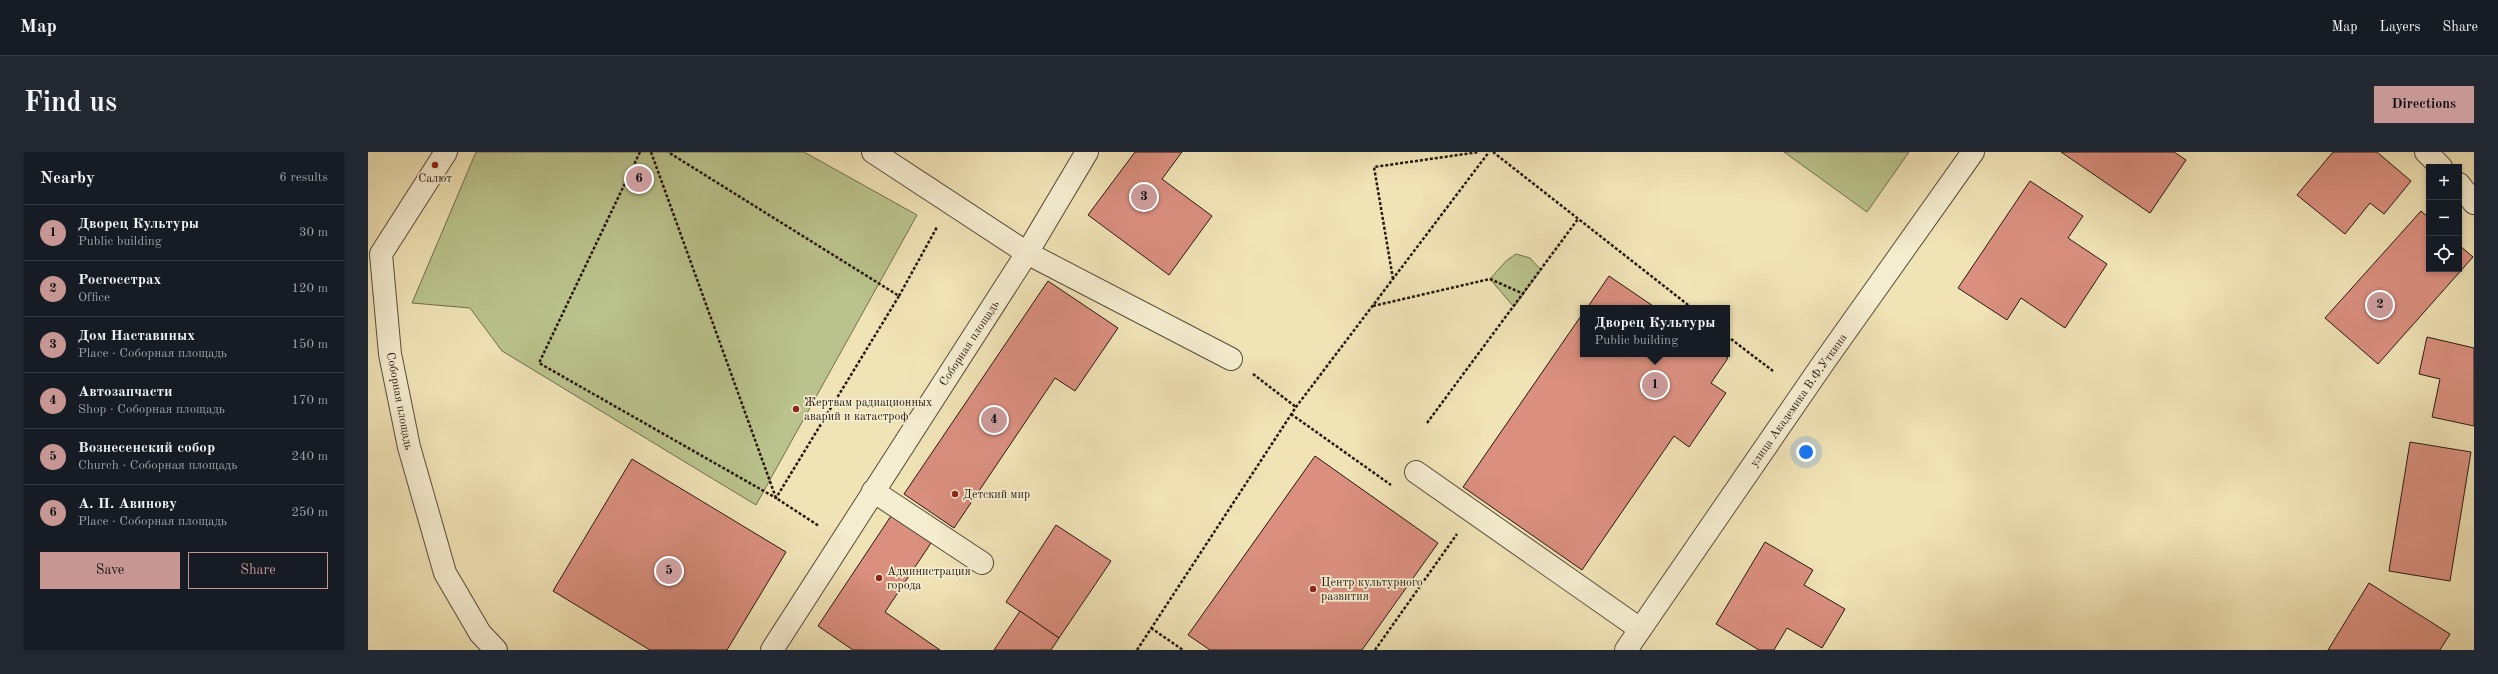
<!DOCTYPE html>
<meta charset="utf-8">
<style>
:root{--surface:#171b24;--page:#242831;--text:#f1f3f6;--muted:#9ea1a6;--line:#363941;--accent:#c59692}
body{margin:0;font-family:"Old Standard TT",serif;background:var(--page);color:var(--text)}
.controls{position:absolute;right:12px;top:12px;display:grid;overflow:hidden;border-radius:0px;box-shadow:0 2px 6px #0003}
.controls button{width:36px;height:36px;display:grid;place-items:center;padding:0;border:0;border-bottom:1px solid var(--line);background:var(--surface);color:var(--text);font:20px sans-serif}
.you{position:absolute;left:1438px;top:300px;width:14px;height:14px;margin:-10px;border:3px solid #fff;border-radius:50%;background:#1a73e8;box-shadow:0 0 0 6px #1a73e833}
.badge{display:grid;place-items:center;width:26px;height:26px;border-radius:50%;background:var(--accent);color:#111;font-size:13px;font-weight:700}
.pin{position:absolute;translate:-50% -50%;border:2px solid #fff;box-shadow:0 1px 4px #0006}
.popup{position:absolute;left:1212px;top:153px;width:150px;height:52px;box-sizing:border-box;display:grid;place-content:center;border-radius:0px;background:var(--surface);filter:drop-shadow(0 1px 3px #0005);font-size:13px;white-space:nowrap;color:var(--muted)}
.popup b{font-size:15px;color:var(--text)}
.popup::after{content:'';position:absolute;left:50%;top:100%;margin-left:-8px;border:8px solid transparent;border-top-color:var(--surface)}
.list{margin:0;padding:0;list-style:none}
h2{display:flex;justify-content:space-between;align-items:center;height:52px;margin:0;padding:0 16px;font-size:17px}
h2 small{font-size:13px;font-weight:400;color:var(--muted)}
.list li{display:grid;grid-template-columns:26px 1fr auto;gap:12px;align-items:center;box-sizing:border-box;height:56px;padding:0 16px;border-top:1px solid var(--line)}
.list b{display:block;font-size:15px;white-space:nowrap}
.list p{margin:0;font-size:13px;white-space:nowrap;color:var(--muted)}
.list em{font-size:13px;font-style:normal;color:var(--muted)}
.actions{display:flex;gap:8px;padding:12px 16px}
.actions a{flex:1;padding:9px 0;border:1px solid var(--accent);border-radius:0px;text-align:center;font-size:14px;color:var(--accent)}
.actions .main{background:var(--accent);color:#111}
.icon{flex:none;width:22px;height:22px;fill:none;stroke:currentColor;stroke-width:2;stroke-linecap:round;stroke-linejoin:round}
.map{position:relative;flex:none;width:2106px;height:498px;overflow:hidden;border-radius:0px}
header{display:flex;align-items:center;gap:24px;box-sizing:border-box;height:56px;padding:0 20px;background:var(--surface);border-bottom:1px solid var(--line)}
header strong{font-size:19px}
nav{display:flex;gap:22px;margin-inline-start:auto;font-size:14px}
.intro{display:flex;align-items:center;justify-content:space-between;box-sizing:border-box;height:96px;padding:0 24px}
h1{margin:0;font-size:28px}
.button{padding:10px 18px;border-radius:0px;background:var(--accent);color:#111;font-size:14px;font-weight:700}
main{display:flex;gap:24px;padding:0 24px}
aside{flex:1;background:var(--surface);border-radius:0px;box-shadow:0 2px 6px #0003}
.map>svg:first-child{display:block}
.green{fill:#bac38d;stroke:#706e4e}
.building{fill:#da8f7f;stroke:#27180f}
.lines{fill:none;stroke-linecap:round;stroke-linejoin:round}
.minor-casing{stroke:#594b39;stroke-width:24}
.path{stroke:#27180f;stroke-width:2.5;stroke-dasharray:3 2;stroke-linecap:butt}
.minor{stroke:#f5edd0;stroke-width:22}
.poi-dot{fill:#8f2418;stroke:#f5edd0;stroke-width:1.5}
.labels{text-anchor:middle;stroke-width:3.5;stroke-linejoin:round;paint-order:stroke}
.poi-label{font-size:12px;fill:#27180f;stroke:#f5edd0;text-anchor:start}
.street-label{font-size:12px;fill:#27180f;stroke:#f5edd0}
</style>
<header>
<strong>Map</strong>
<nav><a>Map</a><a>Layers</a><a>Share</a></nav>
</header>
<div class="intro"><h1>Find us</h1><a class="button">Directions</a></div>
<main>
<aside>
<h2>Nearby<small>6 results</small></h2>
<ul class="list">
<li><span class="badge">1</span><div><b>Дворец Культуры</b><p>Public building</p></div><em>30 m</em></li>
<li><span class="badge">2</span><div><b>Росгосстрах</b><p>Office</p></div><em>120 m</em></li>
<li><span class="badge">3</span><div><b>Дом Наставиных</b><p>Place · Соборная площадь</p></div><em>150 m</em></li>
<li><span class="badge">4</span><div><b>Автозапчасти</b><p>Shop · Соборная площадь</p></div><em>170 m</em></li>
<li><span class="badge">5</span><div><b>Вознесенский собор</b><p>Church · Соборная площадь</p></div><em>240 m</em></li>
<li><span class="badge">6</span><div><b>А. П. Авинову</b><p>Place · Соборная площадь</p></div><em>250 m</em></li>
</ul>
<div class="actions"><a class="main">Save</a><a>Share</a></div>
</aside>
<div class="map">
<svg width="2106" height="498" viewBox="0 0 2106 498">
<rect width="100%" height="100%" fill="#f0e3b6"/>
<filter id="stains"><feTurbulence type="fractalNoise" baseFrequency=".005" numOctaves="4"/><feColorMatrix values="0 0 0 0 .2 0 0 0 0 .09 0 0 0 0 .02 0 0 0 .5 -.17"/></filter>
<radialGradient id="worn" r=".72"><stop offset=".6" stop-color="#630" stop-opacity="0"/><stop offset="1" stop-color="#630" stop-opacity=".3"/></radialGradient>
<g class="green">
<polygon points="108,0 436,0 549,63 388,353 134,199 102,156 44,151"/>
<polygon points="1416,0 1541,0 1499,60"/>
<polygon points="1148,102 1162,106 1173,118 1146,155 1122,127 1139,108"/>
</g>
<g class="building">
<polygon points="767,0 814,0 794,27 844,64 801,123 720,63"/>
<polygon points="1693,0 1806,0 1818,8 1782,61"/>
<polygon points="1965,0 2009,0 2043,29 2016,62 2002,51 1977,82 1929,43"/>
<polygon points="1662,29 1715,64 1700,86 1739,112 1697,176 1653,146 1639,168 1590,136"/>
<polygon points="2053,59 2061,66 2061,117 2091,117 2091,93 2105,105 2010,212 1957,166"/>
<polygon points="1241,124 1288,156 1219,156"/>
<polygon points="680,129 750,176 707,239 687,226 586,376 536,342"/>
<polygon points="1215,161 1215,202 1354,202 1360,206 1343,231 1358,241 1321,295 1306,284 1214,418 1095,335"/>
<polygon points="2059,185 2106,196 2106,274 2064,265 2072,227 2051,222"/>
<polygon points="2042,290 2103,300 2082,429 2021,419"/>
<polygon points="947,304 1070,391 994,498 842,498 820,483"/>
<polygon points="264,307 418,400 359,498 282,498 185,439"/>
<polygon points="523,364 563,391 517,460 572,498 485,498 450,474"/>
<polygon points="688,373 743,409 691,486 638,450"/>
<polygon points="1397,390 1445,418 1436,433 1477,457 1454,496 1419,476 1406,498 1391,498 1348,472"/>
<polygon points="2001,431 2082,482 2072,498 1960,498"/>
<polygon points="652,459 691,486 683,498 626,498"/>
</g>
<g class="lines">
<defs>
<g id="minor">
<polyline points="78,0 13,102 22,202 41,295 77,421 112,481 128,498"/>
<polyline points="505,0 659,101 863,207"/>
<polyline points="2058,0 2073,15"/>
<polyline points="2091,32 2106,51"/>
<polyline points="1048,320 1272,477"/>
<polyline points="505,339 614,411"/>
<polyline points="404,498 659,101 719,0"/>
<polyline points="1258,498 1456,210 1605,0"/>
</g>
</defs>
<use href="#minor" class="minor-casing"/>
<g class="path">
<polyline points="272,0 171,211 408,346 531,144 300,0"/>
<polyline points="283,0 408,346 451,374"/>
<polyline points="1125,0 1324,156"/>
<polyline points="1025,127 1006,15 1111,0"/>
<polyline points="531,144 569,75"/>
<polyline points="1005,154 1122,127 1156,142"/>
<polyline points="1359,184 1405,219"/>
<polyline points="885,222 928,255"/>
<polyline points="923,262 1023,333"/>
<polyline points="1059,271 1210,67"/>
<polyline points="783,476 815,498"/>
<polyline points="769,498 928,255 1121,0"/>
<polyline points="1007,498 1089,382"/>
</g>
<use href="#minor" class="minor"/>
</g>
<g class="poi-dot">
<circle cx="67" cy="13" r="4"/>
<circle cx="428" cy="257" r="4"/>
<circle cx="587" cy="342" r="4"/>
<circle cx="511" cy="426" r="4"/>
<circle cx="945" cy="437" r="4"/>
</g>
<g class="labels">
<g class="poi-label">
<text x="67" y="30" text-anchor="middle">Салют</text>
<text x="436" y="254">Жертвам радиационных<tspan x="436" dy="14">аварий и катастроф</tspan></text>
<text x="595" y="346">Детский мир</text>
<text x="519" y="423">Администрация<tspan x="519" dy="14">города</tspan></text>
<text x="953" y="434">Центр культурного<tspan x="953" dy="14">развития</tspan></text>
</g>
<g class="street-label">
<text transform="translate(601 191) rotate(-57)" y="4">Соборная площадь</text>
<text transform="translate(1430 248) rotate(-55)" y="4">улица Академика В.Ф.Уткина</text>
<text transform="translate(32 249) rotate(79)" y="4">Соборная площадь</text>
</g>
</g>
<rect width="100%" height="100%" filter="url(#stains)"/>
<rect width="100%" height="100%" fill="url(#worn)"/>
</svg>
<div class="controls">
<button>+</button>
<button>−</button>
<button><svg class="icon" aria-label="locate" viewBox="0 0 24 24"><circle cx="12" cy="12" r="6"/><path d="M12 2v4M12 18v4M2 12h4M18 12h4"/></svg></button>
</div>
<div class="you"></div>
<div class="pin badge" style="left:1287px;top:233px">1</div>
<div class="popup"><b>Дворец Культуры</b>Public building</div>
<div class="pin badge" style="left:2012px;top:153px">2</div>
<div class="pin badge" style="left:776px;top:45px">3</div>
<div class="pin badge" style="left:626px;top:268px">4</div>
<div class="pin badge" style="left:301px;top:419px">5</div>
<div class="pin badge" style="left:271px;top:27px">6</div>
</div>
</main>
